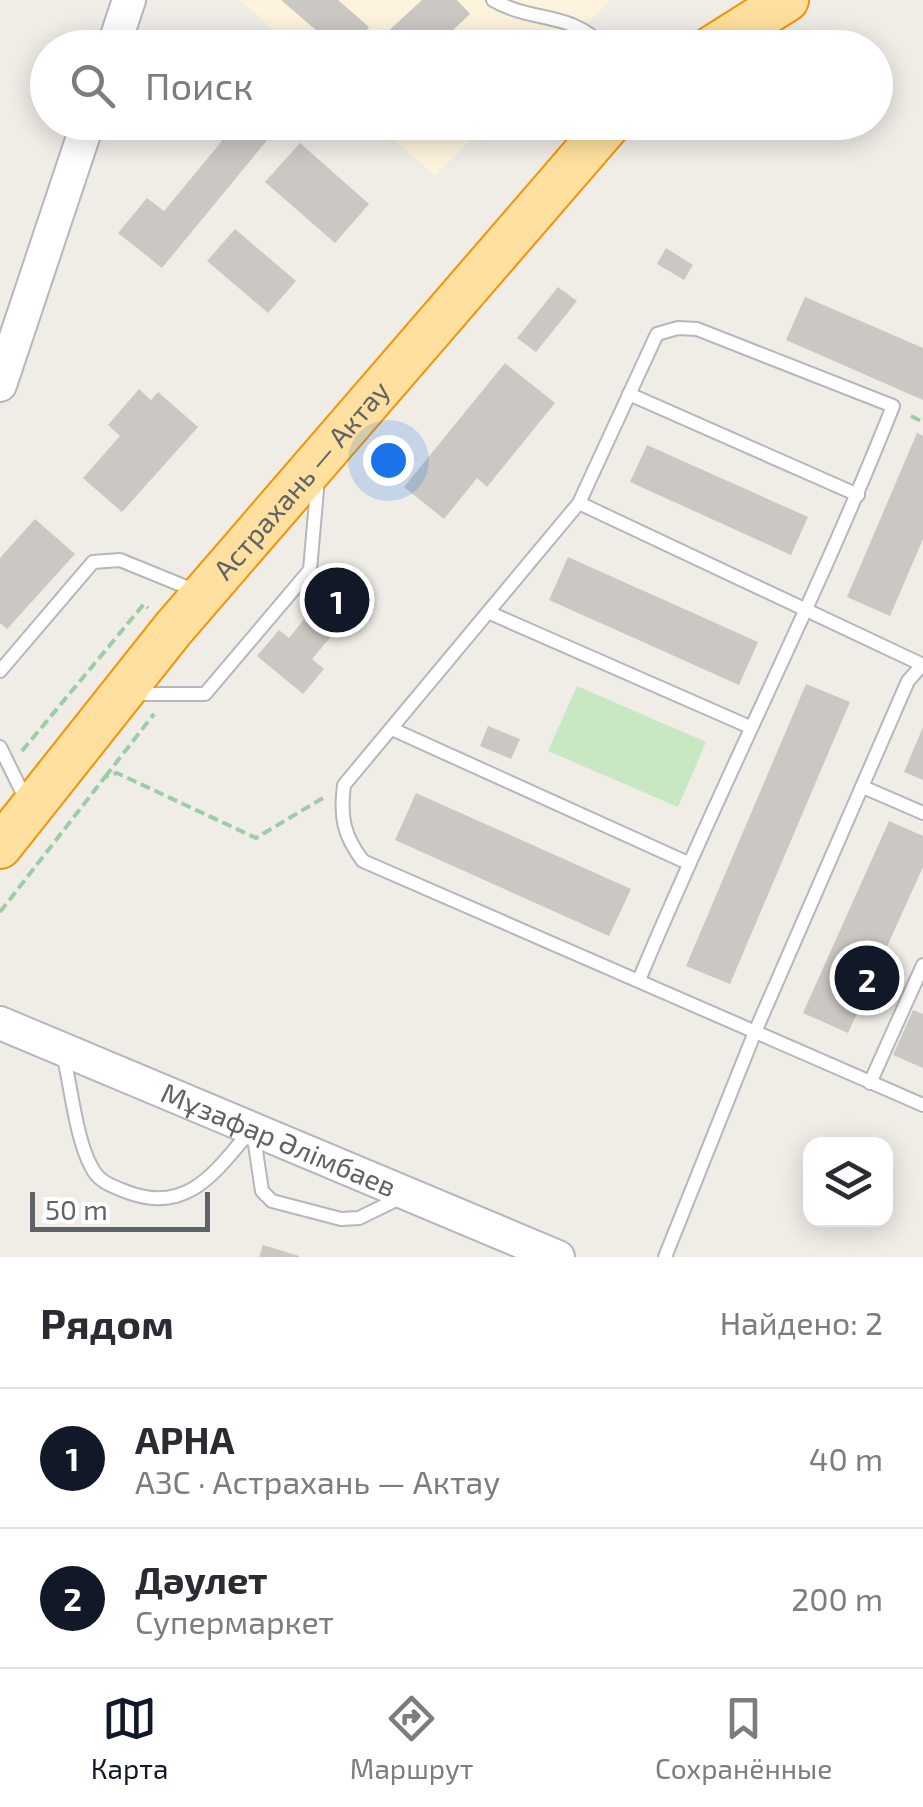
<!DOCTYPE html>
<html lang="ru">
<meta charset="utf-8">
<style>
:root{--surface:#fff;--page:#f2f2f3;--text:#2b2b33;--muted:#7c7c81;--line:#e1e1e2;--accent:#111827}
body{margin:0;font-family:"Exo 2",sans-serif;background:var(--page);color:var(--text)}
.controls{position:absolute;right:30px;bottom:30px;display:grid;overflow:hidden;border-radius:20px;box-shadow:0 5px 25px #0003}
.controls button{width:90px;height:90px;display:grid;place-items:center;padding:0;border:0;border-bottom:2px solid var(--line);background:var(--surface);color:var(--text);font:50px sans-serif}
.scale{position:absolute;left:30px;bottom:25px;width:180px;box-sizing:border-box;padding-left:10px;border:5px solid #5e6367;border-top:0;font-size:28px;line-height:35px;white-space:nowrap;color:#5e6367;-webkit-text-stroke:8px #fff;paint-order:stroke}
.you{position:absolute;left:388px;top:460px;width:35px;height:35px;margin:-25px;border:8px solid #fff;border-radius:50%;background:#1a73e8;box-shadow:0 0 0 15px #1a73e833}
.badge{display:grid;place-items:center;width:65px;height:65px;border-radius:50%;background:var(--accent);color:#fff;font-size:32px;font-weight:700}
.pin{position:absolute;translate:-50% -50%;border:5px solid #fff;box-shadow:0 2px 10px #0006}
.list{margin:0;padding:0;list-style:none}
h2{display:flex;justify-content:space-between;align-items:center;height:130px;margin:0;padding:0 40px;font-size:42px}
h2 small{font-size:32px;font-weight:400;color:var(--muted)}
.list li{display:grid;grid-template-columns:65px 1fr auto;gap:30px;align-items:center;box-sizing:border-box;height:140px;padding:0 40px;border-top:2px solid var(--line)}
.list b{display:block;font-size:38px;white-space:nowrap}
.list p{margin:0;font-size:32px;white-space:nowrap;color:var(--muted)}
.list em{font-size:32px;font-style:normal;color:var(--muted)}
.icon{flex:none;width:55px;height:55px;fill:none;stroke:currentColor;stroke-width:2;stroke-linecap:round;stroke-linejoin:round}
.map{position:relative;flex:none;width:923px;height:1257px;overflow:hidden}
.search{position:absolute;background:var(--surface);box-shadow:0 5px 25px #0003;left:30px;right:30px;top:30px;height:110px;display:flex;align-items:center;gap:25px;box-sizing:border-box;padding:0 35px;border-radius:55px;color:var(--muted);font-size:38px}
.sheet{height:410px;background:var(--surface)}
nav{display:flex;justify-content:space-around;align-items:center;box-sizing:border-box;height:140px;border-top:2px solid var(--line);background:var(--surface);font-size:28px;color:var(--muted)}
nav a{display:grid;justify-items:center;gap:5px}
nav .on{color:var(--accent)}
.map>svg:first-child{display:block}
.commercial{fill:#fef4dd}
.green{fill:#c7e8c3}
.building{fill:#cbc8c3}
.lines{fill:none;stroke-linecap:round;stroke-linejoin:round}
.service-casing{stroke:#b4b7bb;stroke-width:16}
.tertiary-casing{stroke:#b4b7bb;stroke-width:36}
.trunk-casing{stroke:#f79200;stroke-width:46}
.path{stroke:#9dcca5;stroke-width:4;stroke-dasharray:10 5;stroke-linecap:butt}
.service{stroke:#fff;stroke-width:12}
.tertiary{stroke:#fff;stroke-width:32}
.trunk{stroke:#ffe09e;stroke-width:42}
.labels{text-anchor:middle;stroke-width:10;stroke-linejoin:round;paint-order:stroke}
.street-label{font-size:28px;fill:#5e6367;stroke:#fff}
</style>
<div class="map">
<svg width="923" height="1257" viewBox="0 0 923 1257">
<rect width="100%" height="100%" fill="#f0ede7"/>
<g class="commercial">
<polygon points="240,0 611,0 563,48 293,47"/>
<polygon points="375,123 488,123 435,176"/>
</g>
<polygon class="green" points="577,686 706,742 678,807 548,751"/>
<g class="building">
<polygon points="281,0 338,0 369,27 351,48 337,48"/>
<polygon points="422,0 457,0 470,14 434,48 370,48"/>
<polygon points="199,122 282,122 162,268 118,233 147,198 164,211 222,141"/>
<polygon points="300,143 369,204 335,243 265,182"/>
<polygon points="235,229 296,281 268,313 207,261"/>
<polygon points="666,248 693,265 684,280 657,264"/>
<polygon points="558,287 577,301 536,352 517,338"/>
<polygon points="805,297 923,348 923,400 786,340"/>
<polygon points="505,363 555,403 487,487 477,478 444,519 404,487"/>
<polygon points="139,389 151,400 158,392 198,427 122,512 83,478 120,436 108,425"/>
<polygon points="917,433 923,436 923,539 890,616 847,597"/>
<polygon points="647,445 808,517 791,555 630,482"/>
<polygon points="35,519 75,554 7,629 0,623 0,558"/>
<polygon points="568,557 758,642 739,685 549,600"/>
<polygon points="335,581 367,606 341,638 334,633 312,659 324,669 303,694 257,656 279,630 289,638"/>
<polygon points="806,684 850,702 730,984 686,966"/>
<polygon points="488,726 520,739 511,759 480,746"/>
<polygon points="923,727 923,780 904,772"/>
<polygon points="416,793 631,889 609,936 395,840"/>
<polygon points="889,821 923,836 923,867 848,1033 803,1013"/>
<polygon points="913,1010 923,1014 923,1068 893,1055"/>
<polygon points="263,1245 299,1256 299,1257 259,1257"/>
</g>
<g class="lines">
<defs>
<g id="service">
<path d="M493,0C535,24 567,9 606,48"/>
<polyline points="629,394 858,495"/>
<path d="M579,503L657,334L678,328L697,329L893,406C816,601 719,787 639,980"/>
<polyline points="490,613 750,727"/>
<path d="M923,665L579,503L344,785C340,816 343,835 363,861L923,1105"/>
<polyline points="0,671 93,562 120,560 196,591"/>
<polyline points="134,694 205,694 310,570 318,478"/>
<polyline points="392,729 688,863"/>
<polyline points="0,747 27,802"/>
<polyline points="863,787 923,813"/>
<path d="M63,1054C71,1086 76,1139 91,1166C98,1182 112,1186 127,1192C188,1215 216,1171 251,1130"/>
<polyline points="870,1083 923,965"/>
<polyline points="253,1131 262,1191 272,1201 341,1219 359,1218 400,1198"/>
<polyline points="665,1257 755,1032 908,681 923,664"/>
</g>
<g id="tertiary">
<polyline points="113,48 129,0"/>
<polyline points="0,385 88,122"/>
<path id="s1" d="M0,1023L558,1257"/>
</g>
<g id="trunk">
<polyline points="711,48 787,0"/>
<path id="s2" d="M0,847L173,629L611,122"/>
</g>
</defs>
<use href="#service" class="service-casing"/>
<use href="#tertiary" class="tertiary-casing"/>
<use href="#trunk" class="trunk-casing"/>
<g class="path">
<polyline points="911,416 923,422"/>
<polyline points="22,751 144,604 148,608"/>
<polyline points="105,777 154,714"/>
<polyline points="0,912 105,777 117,773 256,838 323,798"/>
</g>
<use href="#service" class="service"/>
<use href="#tertiary" class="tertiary"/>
<use href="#trunk" class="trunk"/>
</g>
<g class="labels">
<g class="street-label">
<text dy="10" stroke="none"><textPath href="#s2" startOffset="475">Астрахань — Актау</textPath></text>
<text dy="10" stroke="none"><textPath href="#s1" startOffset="302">Мұзафар Әлімбаев</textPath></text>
</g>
</g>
</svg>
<div class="controls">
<button><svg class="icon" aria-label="layers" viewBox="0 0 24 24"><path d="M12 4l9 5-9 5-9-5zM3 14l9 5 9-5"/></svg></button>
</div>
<div class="scale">50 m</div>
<div class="you"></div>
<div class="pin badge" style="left:337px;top:600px">1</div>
<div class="pin badge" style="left:867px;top:978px">2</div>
<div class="search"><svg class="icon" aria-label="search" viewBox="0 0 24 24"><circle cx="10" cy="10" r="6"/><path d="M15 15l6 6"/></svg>Поиск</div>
</div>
<section class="sheet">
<h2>Рядом<small>Найдено: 2</small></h2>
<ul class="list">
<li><span class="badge">1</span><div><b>АРНА</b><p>АЗС · Астрахань — Актау</p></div><em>40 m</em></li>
<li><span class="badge">2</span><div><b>Дәулет</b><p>Супермаркет</p></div><em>200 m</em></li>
</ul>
</section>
<nav>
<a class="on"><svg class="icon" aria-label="map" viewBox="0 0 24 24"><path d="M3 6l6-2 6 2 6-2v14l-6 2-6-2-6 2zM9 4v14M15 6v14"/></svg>Карта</a>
<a><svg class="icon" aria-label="directions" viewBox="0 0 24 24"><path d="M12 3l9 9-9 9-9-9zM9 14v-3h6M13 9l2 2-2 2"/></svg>Маршрут</a>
<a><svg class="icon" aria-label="saved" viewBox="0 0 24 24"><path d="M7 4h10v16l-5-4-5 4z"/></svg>Сохранённые</a>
</nav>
